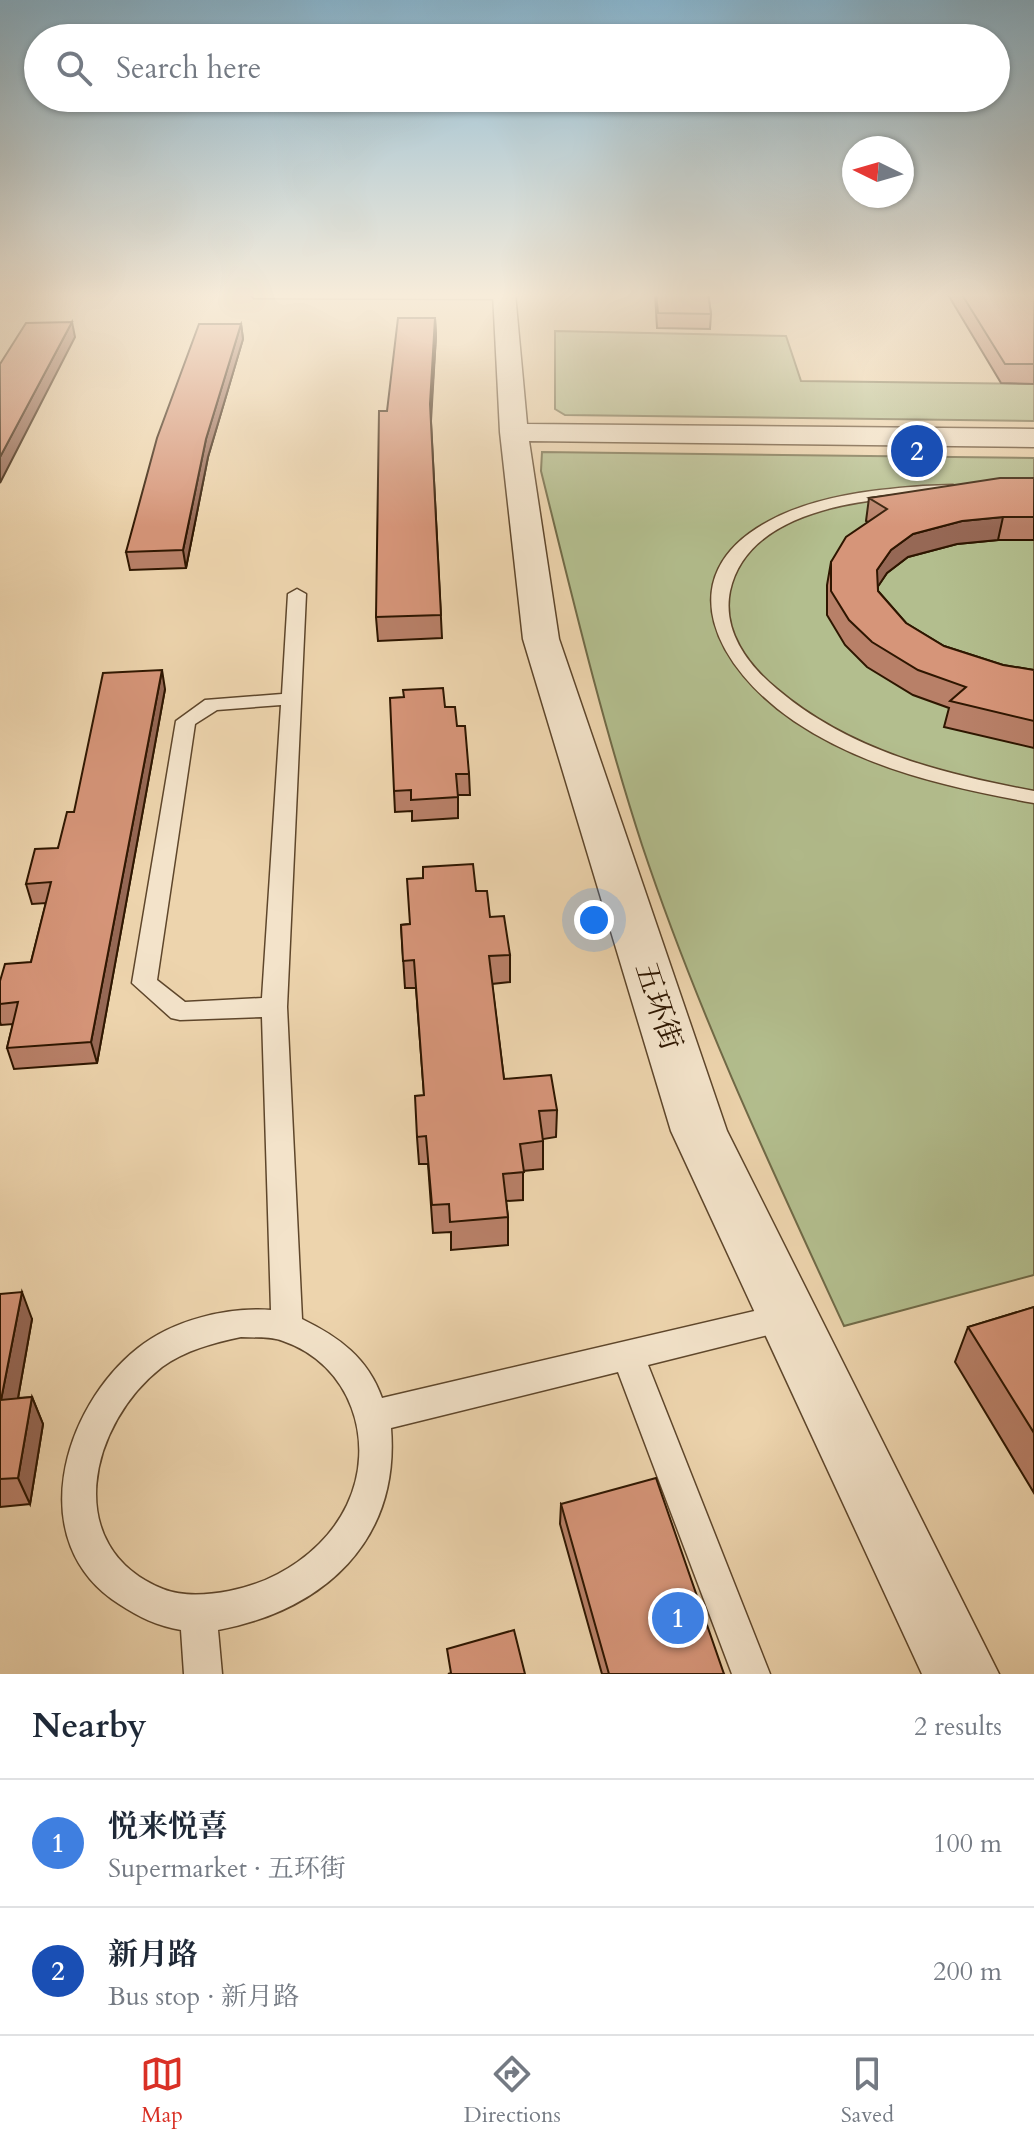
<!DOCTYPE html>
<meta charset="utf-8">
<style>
:root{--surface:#fff;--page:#f6f6f7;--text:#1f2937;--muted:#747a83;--line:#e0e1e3;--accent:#d93025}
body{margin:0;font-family:Cardo,"Noto Serif SC",serif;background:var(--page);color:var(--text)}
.compass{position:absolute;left:842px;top:136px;width:72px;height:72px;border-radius:50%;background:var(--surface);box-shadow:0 2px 6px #0004;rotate:275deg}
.you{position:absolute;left:594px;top:920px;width:28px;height:28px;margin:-20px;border:6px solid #fff;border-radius:50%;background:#1a73e8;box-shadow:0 0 0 12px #1a73e833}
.badge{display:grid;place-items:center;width:52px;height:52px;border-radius:50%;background:var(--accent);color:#fff;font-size:26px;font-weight:700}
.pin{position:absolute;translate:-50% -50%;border:4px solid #fff;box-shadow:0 2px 8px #0006}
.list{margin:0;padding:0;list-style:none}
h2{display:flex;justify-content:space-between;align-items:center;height:104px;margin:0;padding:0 32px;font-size:34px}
h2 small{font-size:26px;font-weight:400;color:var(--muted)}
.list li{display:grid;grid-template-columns:52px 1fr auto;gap:24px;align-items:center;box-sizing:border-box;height:128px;padding:0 32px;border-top:2px solid var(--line)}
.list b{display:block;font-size:30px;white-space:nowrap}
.list p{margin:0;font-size:26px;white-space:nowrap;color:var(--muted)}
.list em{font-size:26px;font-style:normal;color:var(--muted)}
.icon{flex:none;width:44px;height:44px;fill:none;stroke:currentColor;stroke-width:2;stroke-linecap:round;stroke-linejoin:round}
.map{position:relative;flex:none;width:1034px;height:1674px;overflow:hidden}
.search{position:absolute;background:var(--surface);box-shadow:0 2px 6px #0004;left:24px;right:24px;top:24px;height:88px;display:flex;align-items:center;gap:20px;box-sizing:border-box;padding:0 28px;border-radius:44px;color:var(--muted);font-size:30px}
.sheet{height:360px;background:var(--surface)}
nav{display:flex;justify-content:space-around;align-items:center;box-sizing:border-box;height:112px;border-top:2px solid var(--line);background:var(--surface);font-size:22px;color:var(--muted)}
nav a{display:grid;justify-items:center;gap:4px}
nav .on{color:var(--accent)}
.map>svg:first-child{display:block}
.green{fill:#b3be8e;stroke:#706a47;stroke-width:2}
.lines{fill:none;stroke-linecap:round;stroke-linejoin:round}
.lane-casing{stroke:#5e462b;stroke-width:3}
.street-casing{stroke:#5e462b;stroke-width:3}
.lane{fill:#f3e3ca;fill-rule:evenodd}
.street{fill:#f3e3ca;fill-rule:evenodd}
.wall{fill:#b88068;stroke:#2e1600;stroke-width:2}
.shaded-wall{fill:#966855;stroke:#2e1600;stroke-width:2}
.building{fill:#d69579;stroke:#2e1600;stroke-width:2}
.labels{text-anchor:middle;stroke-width:8;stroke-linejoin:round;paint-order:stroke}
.street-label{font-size:30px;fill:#2e1600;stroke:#f3e3ca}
</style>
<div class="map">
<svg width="1034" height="1674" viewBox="0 0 1034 1674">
<rect width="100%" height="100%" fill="#edd4ad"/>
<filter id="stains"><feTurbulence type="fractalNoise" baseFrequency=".0025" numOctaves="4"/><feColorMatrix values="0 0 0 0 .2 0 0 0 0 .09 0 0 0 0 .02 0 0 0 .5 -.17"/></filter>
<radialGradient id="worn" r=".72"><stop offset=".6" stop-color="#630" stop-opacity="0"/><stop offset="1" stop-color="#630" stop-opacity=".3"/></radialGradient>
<g class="green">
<polygon points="555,331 786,336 801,381 1034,384 1034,421 565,415 555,409"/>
<path d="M542,452L1034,458V1275L844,1326C771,1168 697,1010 642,845C602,722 572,596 541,471Z"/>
</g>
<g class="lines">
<defs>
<g id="lane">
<polygon points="250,293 506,293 510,296 504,299 254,298"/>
<path d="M923,486L953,485L961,490L953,495C881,496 749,504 730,591C722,631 748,665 777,689C850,751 943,774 1034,791V803C951,788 865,769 794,721C719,670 665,577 769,521C815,496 871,490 923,486Z"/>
<path d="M297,589L306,594L287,1007L302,1319C339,1337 368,1358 382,1398L789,1303L800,1307L805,1317L800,1327L648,1365L770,1674H732L618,1372L391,1428C400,1541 324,1610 218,1630L222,1674H184L181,1630C157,1626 139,1617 119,1604C23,1543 62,1408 138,1348C173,1320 227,1307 271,1310L262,1017L180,1020L171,1018L132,983L176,721L205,700L282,694L288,594ZM281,705L262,998L185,1002L157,980L195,724L217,710ZM241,1337C254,1338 270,1336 283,1341C351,1364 377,1442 347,1505C325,1551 277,1582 229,1591C208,1595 183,1597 163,1589C59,1547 90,1423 162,1367C186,1350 213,1343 241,1337Z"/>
</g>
<polygon id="street" points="493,293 515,293 527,424 1034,429 1034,447 529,441 559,639 727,1131 999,1674 922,1674 671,1131 523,639 500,432"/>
</defs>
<use href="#lane" class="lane-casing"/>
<use href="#street" class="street-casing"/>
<use href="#lane" class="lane"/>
<use href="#street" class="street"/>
</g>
<g class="wall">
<polygon points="655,293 708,293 711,314 710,329 657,328"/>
<polygon points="947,293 1034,293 1034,384 1001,383"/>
<polygon points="435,318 436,336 431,421 442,638 378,641 376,617"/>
<polygon points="241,324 243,339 208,457 186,568 130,570 126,552"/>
<polygon points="1034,478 1034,540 998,540 957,544 908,557 887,573 878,586 878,591 906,623 944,646 1003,665 1034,670 1034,748 944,727 949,708 913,695 867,667 845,645 827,615 827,585 831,562 868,522 866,521 869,498"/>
<polygon points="165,689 97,1063 14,1069 7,1048 13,1024 1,1025 0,1022 0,981 31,962 46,903 32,904 26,884 58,848 74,812"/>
<polygon points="445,707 457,726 469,774 470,795 458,795 458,818 412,821 412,811 395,812 394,791"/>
<polygon points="476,891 510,955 510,982 492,984 504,1079 557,1110 556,1137 543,1139 543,1169 523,1171 523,1200 506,1201 508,1217 508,1245 451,1250 451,1232 433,1233 428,1164 419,1164 417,1137 424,1095 416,988 405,988 401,925 410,924"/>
<polygon points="0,1294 32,1319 18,1398 32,1397 43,1424 30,1504 0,1507"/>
<polygon points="1034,1307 1034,1493 955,1362 968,1327"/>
<polygon points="561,1504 724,1674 602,1674 560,1524"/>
</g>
<g class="shaded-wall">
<polygon points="435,318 436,336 430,424 430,404"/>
<polygon points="72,322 75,337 0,483 0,457"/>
<polygon points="241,324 243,339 208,457 186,568 183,550 206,439"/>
<polygon points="1003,517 998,540 957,544 908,557 887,573 873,594 877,570 891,550 913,534 962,521"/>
<polygon points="162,670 165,689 97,1063 91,1042"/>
<polygon points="22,1292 32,1319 13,1426 1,1400"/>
<polygon points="32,1397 43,1424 30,1504 18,1478"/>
</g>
<g class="building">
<polygon points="656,293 708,293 711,314 658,313"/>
<polygon points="961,293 1034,293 1034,364 1005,364"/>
<polygon points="398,318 435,318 430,404 441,615 376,617 379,411 387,411"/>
<polygon points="72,322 0,457 0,364 26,323"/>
<polygon points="199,324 241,324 206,439 183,550 126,552 157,438"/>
<polygon points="1000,478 1034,478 1034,517 1003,517 962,521 913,534 891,550 877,570 878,591 906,623 944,646 1003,665 1034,670 1034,721 950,701 966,687 918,670 872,642 849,620 831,591 831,562 846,537 887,509 869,498"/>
<polygon points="162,670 91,1042 7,1048 18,1002 0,1004 0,981 5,964 31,962 51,882 26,884 35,849 58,848 67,812 74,812 103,673"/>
<polygon points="443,688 445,707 455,707 457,726 465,726 469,774 456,774 458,797 411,800 411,790 394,791 390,698 404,697 403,690"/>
<polygon points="473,864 476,891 487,891 490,917 504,916 510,955 489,956 504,1079 551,1075 557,1110 539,1111 543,1141 520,1144 524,1172 503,1174 508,1217 450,1222 449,1204 432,1205 426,1136 417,1137 415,1096 424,1095 414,960 403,961 401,925 410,924 407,879 423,878 423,867"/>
<polygon points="22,1292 1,1400 32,1397 18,1478 0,1479 0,1294"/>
<polygon points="1034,1307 1034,1433 968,1327"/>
<polygon points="656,1478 724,1674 609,1674 561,1504"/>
<polygon points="514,1630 525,1674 448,1674 451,1673 447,1649"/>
</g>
<linearGradient id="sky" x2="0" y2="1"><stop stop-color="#88b6d0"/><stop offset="0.56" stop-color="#f7ecda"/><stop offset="1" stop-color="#f7ecda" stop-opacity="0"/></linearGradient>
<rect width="1034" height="527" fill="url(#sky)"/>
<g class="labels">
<g class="street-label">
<text transform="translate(659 1006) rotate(72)" y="10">五环街</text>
</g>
</g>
<rect width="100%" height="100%" filter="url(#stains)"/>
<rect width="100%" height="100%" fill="url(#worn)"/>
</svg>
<svg class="compass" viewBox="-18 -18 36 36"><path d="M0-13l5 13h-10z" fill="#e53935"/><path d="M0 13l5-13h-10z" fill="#747a83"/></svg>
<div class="you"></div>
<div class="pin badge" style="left:678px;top:1618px;background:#3f7fe0">1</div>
<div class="pin badge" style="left:917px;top:451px;background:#1a4fb4">2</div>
<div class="search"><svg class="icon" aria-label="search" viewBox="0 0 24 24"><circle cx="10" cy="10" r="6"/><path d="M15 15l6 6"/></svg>Search here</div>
</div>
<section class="sheet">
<h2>Nearby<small>2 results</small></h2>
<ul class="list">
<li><span class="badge" style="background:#3f7fe0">1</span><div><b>悦来悦喜</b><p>Supermarket · 五环街</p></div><em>100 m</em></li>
<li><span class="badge" style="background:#1a4fb4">2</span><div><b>新月路</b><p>Bus stop · 新月路</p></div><em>200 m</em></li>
</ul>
</section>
<nav>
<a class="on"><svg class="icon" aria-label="map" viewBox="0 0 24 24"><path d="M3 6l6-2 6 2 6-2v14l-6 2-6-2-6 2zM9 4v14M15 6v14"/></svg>Map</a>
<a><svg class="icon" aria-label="directions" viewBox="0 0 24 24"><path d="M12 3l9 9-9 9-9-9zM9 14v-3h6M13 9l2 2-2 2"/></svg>Directions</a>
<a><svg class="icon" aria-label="saved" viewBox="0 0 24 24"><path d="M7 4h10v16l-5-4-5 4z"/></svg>Saved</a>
</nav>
